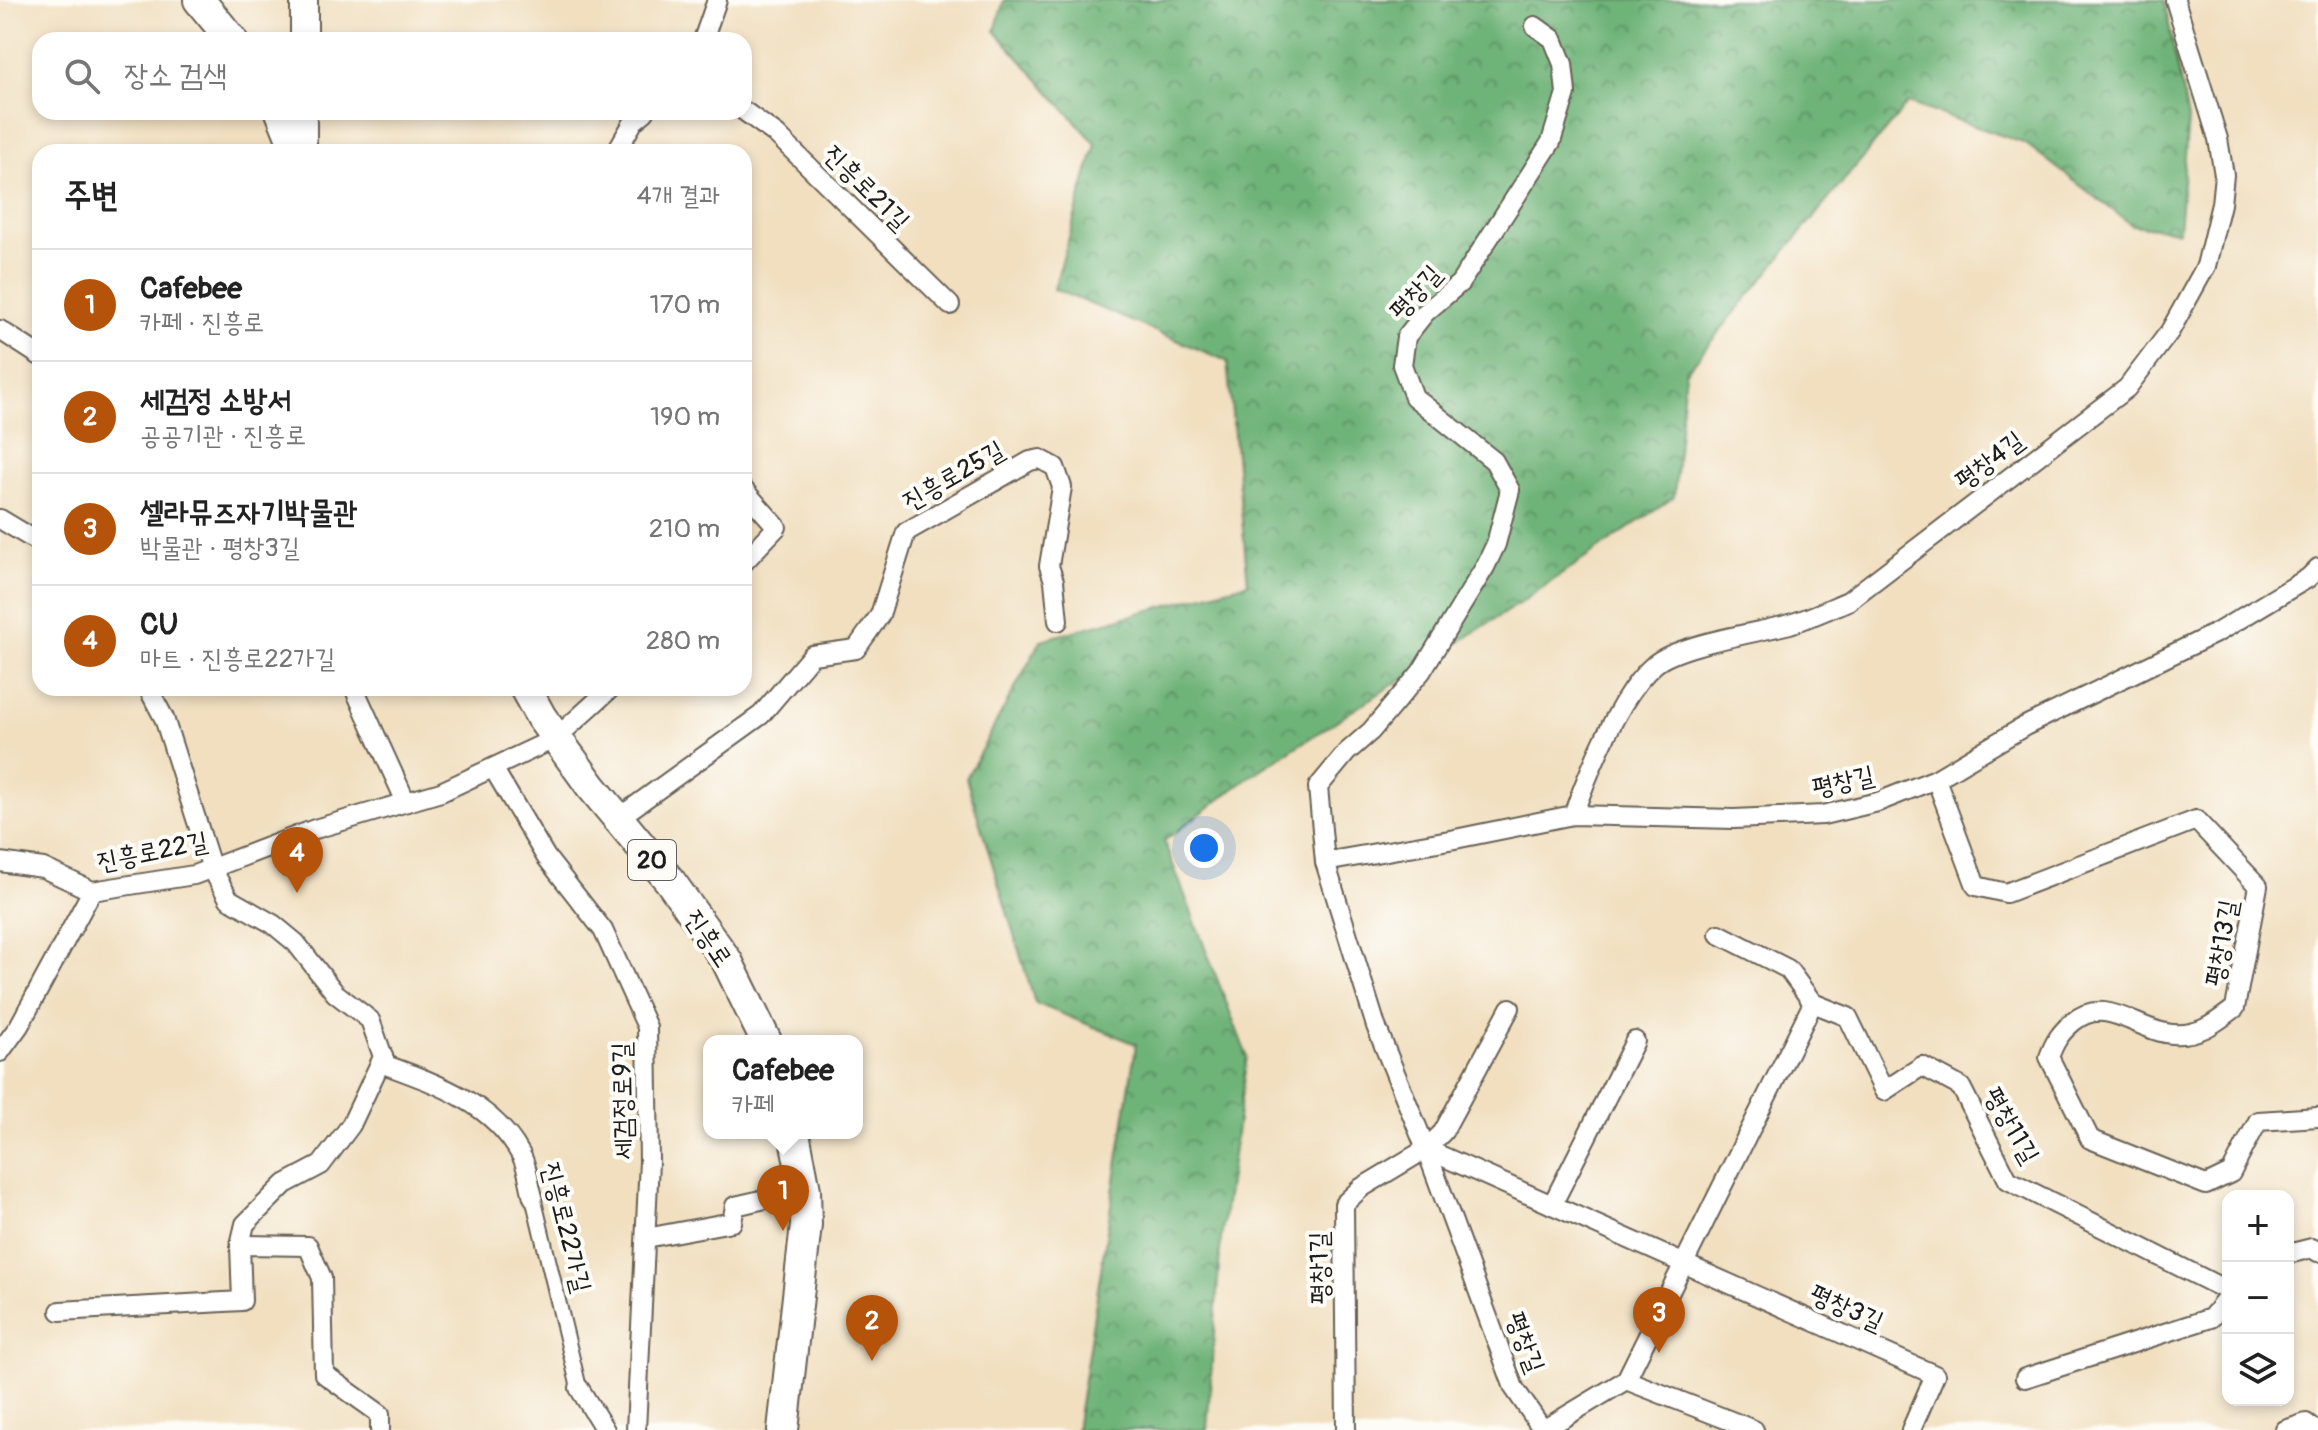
<!DOCTYPE html>
<html lang="ko">
<meta charset="utf-8">
<style>
:root{--surface:#fff;--page:#f6f6f6;--text:#222;--muted:#767676;--line:#e0e0e0;--accent:#b45309}
body{margin:0;font-family:Pangolin,"Poor Story",sans-serif;background:var(--page);color:var(--text)}
.controls{position:absolute;right:24px;bottom:24px;display:grid;overflow:hidden;border-radius:16px;box-shadow:0 4px 12px #0003}
.controls button{width:72px;height:72px;display:grid;place-items:center;padding:0;border:0;border-bottom:2px solid var(--line);background:var(--surface);color:var(--text);font:40px sans-serif}
.you{position:absolute;left:1204px;top:848px;width:28px;height:28px;margin:-20px;border:6px solid #fff;border-radius:50%;background:#1a73e8;box-shadow:0 0 0 12px #1a73e833}
.badge{display:grid;place-items:center;width:52px;height:52px;border-radius:50%;background:var(--accent);color:#fff;font-size:26px;font-weight:700}
.pin{position:absolute;translate:-50% -66px;filter:drop-shadow(0 2px 4px #0008)}
.pin::after{content:'';position:absolute;top:42px;width:28px;height:24px;background:inherit;clip-path:polygon(0 0,100% 0,50% 100%)}
.popup{position:absolute;left:703px;top:1035px;width:160px;height:104px;box-sizing:border-box;display:grid;place-content:center;border-radius:16px;background:var(--surface);filter:drop-shadow(0 2px 6px #0005);font-size:26px;white-space:nowrap;color:var(--muted)}
.popup b{font-size:30px;color:var(--text)}
.popup::after{content:'';position:absolute;left:50%;top:100%;margin-left:-16px;border:16px solid transparent;border-top-color:var(--surface)}
.list{margin:0;padding:0;list-style:none}
h2{display:flex;justify-content:space-between;align-items:center;height:104px;margin:0;padding:0 32px;font-size:34px}
h2 small{font-size:26px;font-weight:400;color:var(--muted)}
.list li{display:grid;grid-template-columns:52px 1fr auto;gap:24px;align-items:center;box-sizing:border-box;height:112px;padding:0 32px;border-top:2px solid var(--line)}
.list b{display:block;font-size:30px;white-space:nowrap}
.list p{margin:0;font-size:26px;white-space:nowrap;color:var(--muted)}
.list em{font-size:26px;font-style:normal;color:var(--muted)}
.icon{flex:none;width:44px;height:44px;fill:none;stroke:currentColor;stroke-width:2;stroke-linecap:round;stroke-linejoin:round}
.map{position:relative;flex:none;width:2318px;height:1430px;overflow:hidden}
.search{position:absolute;background:var(--surface);box-shadow:0 4px 12px #0003;left:32px;top:32px;width:720px;height:88px;display:flex;align-items:center;gap:20px;box-sizing:border-box;padding:0 28px;border-radius:24px;color:var(--muted);font-size:30px}
.panel{position:absolute;background:var(--surface);box-shadow:0 4px 12px #0003;left:32px;top:144px;width:720px;height:552px;border-radius:24px}
.map>svg:first-child{display:block}
.forest{fill:url(#forest-crowns);stroke:#45684a;stroke-width:2}
.lines{fill:none;stroke-linecap:round;stroke-linejoin:round}
.pedestrian-casing{stroke:#676055;stroke-width:18}
.minor-casing{stroke:#676055;stroke-width:22}
.secondary-casing{stroke:#676055;stroke-width:30}
.primary-casing{stroke:#676055;stroke-width:34}
.pedestrian{stroke:#fff;stroke-width:14}
.minor{stroke:#fff;stroke-width:18}
.secondary{stroke:#fff;stroke-width:26}
.primary{stroke:#fff;stroke-width:30}
.labels{text-anchor:middle;stroke-width:8;stroke-linejoin:round;paint-order:stroke}
.shield{fill:#fdfcf7;stroke:#605f5e;stroke-width:2}
.shield-label{font-size:24px;font-weight:bold;fill:#1c1c1c}
.street-label{font-size:26px;fill:#1c1c1c;stroke:#fdfcf7}
</style>
<div class="map">
<svg width="2318" height="1430" viewBox="0 0 2318 1430">
<defs>
<pattern id="forest-crowns" width="20" height="18" patternUnits="userSpaceOnUse" patternTransform="scale(2)"><rect width="20" height="18" fill="#6eb378"/><path d="M2 6a3 3 0 1 1 6 0M12 15a3 3 0 1 1 6 0" fill="none" stroke="#5a9162"/></pattern>
</defs>
<rect width="100%" height="100%" fill="#fdfcf7"/>
<filter id="ink" filterUnits="userSpaceOnUse"><feTurbulence type="fractalNoise" baseFrequency=".0125" numOctaves="2"/><feDisplacementMap in="SourceGraphic" scale="16" xChannelSelector="R" yChannelSelector="G"/><feConvolveMatrix kernelMatrix="1 2 1 2 8 2 1 2 1" color-interpolation-filters="sRGB"/></filter>
<filter id="wash" filterUnits="userSpaceOnUse"><feTurbulence type="fractalNoise" baseFrequency=".006" numOctaves="4" result="noise"/><feDisplacementMap in="SourceGraphic" scale="32" xChannelSelector="R" yChannelSelector="G"/><feGaussianBlur stdDeviation="1.8" result="paint"/><feColorMatrix in="noise" values="0 0 0 0 0 0 0 0 0 0 0 0 0 0 0 0 0 1.4 0 .05"/><feComposite in="paint" operator="in"/></filter>
<g filter="url(#wash)">
<rect width="100%" height="100%" fill="#f1dfc0"/>
<polygon class="forest" points="1004,0 2164,0 2188,119 2179,231 2132,225 2026,144 1908,103 1685,373 1674,497 1523,601 1251,776 1164,841 1247,1056 1221,1239 1207,1430 1076,1430 1136,1044 1035,1003 966,778 1041,640 1248,583 1227,361 1054,289 1096,144 995,31"/>
</g>
<g filter="url(#ink)">
<g class="lines">
<defs>
<polyline id="pedestrian" points="533,1197 579,1388"/>
<g id="minor">
<polyline points="1535,26 1553,39 1563,64 1566,93 1551,142 1460,283 1425,313 1406,337 1402,365 1414,397 1494,461 1510,490 1496,544 1485,567 1421,672 1371,731 1347,752 1318,787 1325,862 1376,1026 1426,1149 1514,1388 1543,1430"/>
<polyline points="703,40 717,0"/>
<polyline points="744,111 777,135 950,305"/>
<polyline points="616,152 634,121 645,112"/>
<polyline points="0,330 40,356"/>
<polyline points="744,490 777,527 744,562"/>
<polyline points="0,519 40,543"/>
<path d="M148,688L164,718L212,869L229,899L273,924L296,943L335,993L370,1020L386,1065C438,1084 493,1103 521,1155C528,1167 529,1184 533,1197"/>
<polyline points="354,688 406,802"/>
<polyline points="493,768 546,857 603,930 647,1027 649,1161 636,1430"/>
<path d="M1936,779L1976,886L2006,893L2196,820L2258,886L2235,1008C2215,1023 2200,1036 2173,1034C2138,1032 2106,994 2073,1022C2060,1033 2055,1041 2049,1057L2090,1139L2206,1185L2231,1173L2258,1121L2318,1117"/>
<path d="M1573,815C1589,771 1619,694 1655,664C1679,644 1757,633 1790,624C1810,618 1829,609 1848,601L2127,388L2170,331L2206,266L2221,204L2224,175L2218,139L2175,0"/>
<polyline points="617,819 761,715 812,655 856,649 880,615 906,532 1030,461 1040,459 1055,467 1062,487 1049,566 1054,581 1058,621"/>
<polyline points="0,862 43,868 92,891 194,875 315,829 441,792 556,738 611,688"/>
<polyline points="1325,862 1455,839 1573,815 1734,819 1823,815 1878,802 1936,779 2025,726 2218,632 2308,578 2318,568"/>
<polyline points="1719,934 1788,969 1813,1003 1848,1017 1884,1091 1922,1066 1961,1087 2008,1180 2228,1291"/>
<polyline points="0,1052 19,1026 92,891"/>
<polyline points="1426,1149 1935,1375 1911,1430"/>
<polyline points="1552,1205 1635,1041"/>
<polyline points="646,1238 732,1222 735,1206 805,1190"/>
<polyline points="240,1245 245,1224 285,1184 321,1165 351,1125 383,1057"/>
<polyline points="2288,1254 2312,1248 2318,1252"/>
<polyline points="60,1311 242,1301 240,1245 308,1246 322,1278 324,1374 380,1414 380,1430"/>
<polyline points="2025,1378 2211,1318 2228,1297"/>
<polyline points="1626,1380 1754,1430"/>
<polyline points="579,1388 605,1430"/>
<polyline points="1346,1430 1344,1204 1361,1188 1426,1149 1443,1132 1510,1008"/>
<polyline points="1543,1430 1626,1380 1813,1003"/>
<polyline points="2285,1430 2306,1423 2315,1430"/>
</g>
<g id="secondary">
<polyline points="304,40 304,0"/>
<polyline points="303,152 303,112"/>
</g>
<g id="primary">
<polyline points="199,0 232,40"/>
<polyline points="281,112 297,152"/>
<polyline points="525,688 541,717 591,786 670,881 727,961 766,1041"/>
<polyline points="783,1430 806,1225 805,1190 794,1133"/>
</g>
</defs>
<use href="#pedestrian" class="pedestrian-casing"/>
<use href="#minor" class="minor-casing"/>
<use href="#secondary" class="secondary-casing"/>
<use href="#primary" class="primary-casing"/>
<use href="#pedestrian" class="pedestrian"/>
<use href="#minor" class="minor"/>
<use href="#secondary" class="secondary"/>
<use href="#primary" class="primary"/>
</g>
</g>
<g class="labels">
<rect class="shield" x="628" y="840" width="48" height="40" rx="6"/>
<g class="shield-label">
<text x="652" y="868">20</text>
</g>
<g class="street-label">
<text transform="translate(867 187) rotate(45)" y="9">진흥로21길</text>
<text transform="translate(1415 292) rotate(-48)" y="9">평창길</text>
<text transform="translate(1989 460) rotate(-37)" y="9">평창4길</text>
<text transform="translate(953 475) rotate(-30)" y="9">진흥로25길</text>
<text transform="translate(1843 781) rotate(-13)" y="9">평창길</text>
<text transform="translate(152 851) rotate(-11)" y="9">진흥로22길</text>
<text transform="translate(709 938) rotate(56)" y="9">진흥로</text>
<text transform="translate(2221 943) rotate(-80)" y="9">평창13길</text>
<text transform="translate(622 1101) rotate(-91)" y="9">세검정로9길</text>
<text transform="translate(2012 1125) rotate(60)" y="9">평창11길</text>
<text transform="translate(567 1227) rotate(76)" y="9">진흥로22가길</text>
<text transform="translate(1319 1268) rotate(-91)" y="9">평창1길</text>
<text transform="translate(1847 1307) rotate(24)" y="9">평창3길</text>
<text transform="translate(1526 1342) rotate(69)" y="9">평창길</text>
</g>
</g>
</svg>
<div class="controls">
<button>+</button>
<button>−</button>
<button><svg class="icon" aria-label="layers" viewBox="0 0 24 24"><path d="M12 4l9 5-9 5-9-5zM3 14l9 5 9-5"/></svg></button>
</div>
<div class="you"></div>
<div class="pin badge" style="left:783px;top:1231px">1</div>
<div class="popup"><b>Cafebee</b>카페</div>
<div class="pin badge" style="left:872px;top:1361px">2</div>
<div class="pin badge" style="left:1659px;top:1353px">3</div>
<div class="pin badge" style="left:297px;top:893px">4</div>
<div class="search"><svg class="icon" aria-label="search" viewBox="0 0 24 24"><circle cx="10" cy="10" r="6"/><path d="M15 15l6 6"/></svg>장소 검색</div>
<section class="panel">
<h2>주변<small>4개 결과</small></h2>
<ul class="list">
<li><span class="badge">1</span><div><b>Cafebee</b><p>카페 · 진흥로</p></div><em>170 m</em></li>
<li><span class="badge">2</span><div><b>세검정 소방서</b><p>공공기관 · 진흥로</p></div><em>190 m</em></li>
<li><span class="badge">3</span><div><b>셀라뮤즈자기박물관</b><p>박물관 · 평창3길</p></div><em>210 m</em></li>
<li><span class="badge">4</span><div><b>CU</b><p>마트 · 진흥로22가길</p></div><em>280 m</em></li>
</ul>
</section>
</div>
